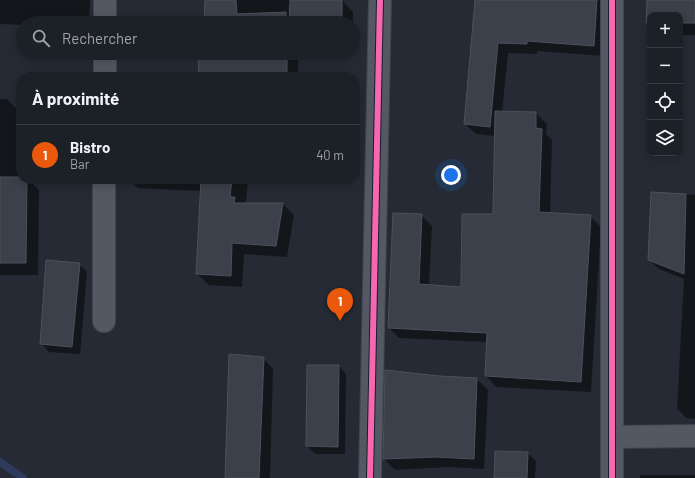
<!DOCTYPE html>
<html lang="fr">
<meta charset="utf-8">
<style>
:root{--surface:#1c2027;--page:#292d33;--text:#f1f3f6;--muted:#a0a3a7;--line:#3a3e44;--accent:#ea580c}
body{margin:0;font-family:Barlow,sans-serif;background:var(--page);color:var(--text)}
.controls{position:absolute;right:12px;top:12px;display:grid;overflow:hidden;border-radius:8px;box-shadow:0 2px 10px #0003}
.controls button{width:36px;height:36px;display:grid;place-items:center;padding:0;border:0;border-bottom:1px solid var(--line);background:var(--surface);color:var(--text);font:20px sans-serif}
.you{position:absolute;left:451px;top:175px;width:14px;height:14px;margin:-10px;border:3px solid #fff;border-radius:50%;background:#1a73e8;box-shadow:0 0 0 6px #1a73e833}
.badge{display:grid;place-items:center;width:26px;height:26px;border-radius:50%;background:var(--accent);color:#fff;font-size:13px;font-weight:700}
.pin{position:absolute;translate:-50% -33px;filter:drop-shadow(0 1px 2px #0008)}
.pin::after{content:'';position:absolute;top:21px;width:14px;height:12px;background:inherit;clip-path:polygon(0 0,100% 0,50% 100%)}
.list{margin:0;padding:0;list-style:none}
h2{display:flex;justify-content:space-between;align-items:center;height:52px;margin:0;padding:0 16px;font-size:17px}
h2 small{font-size:13px;font-weight:400;color:var(--muted)}
.list li{display:grid;grid-template-columns:26px 1fr auto;gap:12px;align-items:center;box-sizing:border-box;height:60px;padding:0 16px;border-top:1px solid var(--line)}
.list b{display:block;font-size:15px;white-space:nowrap}
.list p{margin:0;font-size:13px;white-space:nowrap;color:var(--muted)}
.list em{font-size:13px;font-style:normal;color:var(--muted)}
.icon{flex:none;width:22px;height:22px;fill:none;stroke:currentColor;stroke-width:2;stroke-linecap:round;stroke-linejoin:round}
.map{position:relative;flex:none;width:695px;height:478px;overflow:hidden}
.search{position:absolute;background:var(--surface);box-shadow:0 2px 10px #0003;left:16px;top:16px;width:344px;height:44px;display:flex;align-items:center;gap:10px;box-sizing:border-box;padding:0 14px;border-radius:22px;color:var(--muted);font-size:15px}
.panel{position:absolute;background:var(--surface);box-shadow:0 2px 10px #0003;left:16px;top:72px;width:344px;height:112px;border-radius:16px}
.map>svg:first-child{display:block}
.shadow{fill:#0007}
.lines{fill:none;stroke-linecap:round;stroke-linejoin:round}
.stream{stroke:#2e3b5d;stroke-width:8}
.building{fill:#3c404a;stroke:#4c515c}
.street-casing{stroke:#41444c;stroke-width:24}
.street{stroke:#545862;stroke-width:22}
.cycleway-casing{stroke:#181e2f;stroke-width:8}
.cycleway{stroke:#f766af;stroke-width:6}
</style>
<div class="map">
<svg width="695" height="478" viewBox="0 0 695 478">
<rect width="100%" height="100%" fill="#252a34"/>
<g class="shadow">
<polygon points="0,0 90,0 89,23 35,22 23,23 23,25 0,24"/>
<polygon points="206,0 342,0 353,12 353,37 353,23 205,23"/>
<polygon points="476,0 608,0 604,56 537,51 537,54 508,53 502,112 536,113 547,124 546,134 552,140 550,214 590,216 601,227 591,392 496,387 486,376 487,342 399,338 389,328 421,215 432,226 429,286 462,288 494,216 495,136 476,134 465,124"/>
<polygon points="648,0 695,0 695,35 680,35 680,15 650,15 650,26 647,23"/>
<polygon points="193,53 298,53 298,77 200,77 199,59"/>
<polygon points="0,99 7,99 19,112 19,178 28,179 39,190 38,275 0,275"/>
<polygon points="129,179 248,179 246,204 283,204 294,215 287,257 244,254 242,287 209,285 197,274 201,191 138,188"/>
<polygon points="652,193 695,195 695,419 686,418 677,408 684,279 659,269 649,260"/>
<polygon points="79,264 87,272 80,354 49,352 42,344"/>
<polygon points="263,358 273,369 270,478 226,478"/>
<polygon points="339,366 346,374 345,454 315,454 307,446"/>
<polygon points="386,372 438,377 477,379 488,390 484,469 448,467 395,470 384,459"/>
<polygon points="528,453 536,461 535,478 495,478"/>
<rect x="640" y="475" width="55" height="3"/>
</g>
<g class="lines">
<polyline class="stream" points="0,462 23,478"/>
</g>
<g class="building">
<polygon points="205,0 236,0 237,14 286,12 286,23 204,23"/>
<polygon points="290,0 342,0 342,23 289,23"/>
<polygon points="475,0 597,0 594,46 527,41 527,44 498,43 490,127 464,124"/>
<polygon points="647,0 695,0 695,23 680,23 680,15 650,15 650,23 646,23"/>
<polygon points="198,53 287,53 287,77 199,77"/>
<polygon points="495,111 536,112 536,128 542,129 539,212 591,215 581,382 485,376 487,333 388,328 393,213 422,214 419,284 461,287 462,214 493,214"/>
<polygon points="0,177 21,177 21,179 27,179 26,263 0,263"/>
<polygon points="201,179 232,179 230,197 235,197 234,203 283,203 276,246 232,243 231,276 196,274"/>
<polygon points="651,192 686,194 684,274 648,260"/>
<polygon points="46,260 80,263 72,347 40,344"/>
<polygon points="229,354 264,357 259,478 225,478"/>
<polygon points="307,365 339,365 338,447 306,446"/>
<polygon points="385,370 439,376 477,378 474,459 436,457 383,459"/>
<polygon points="495,451 528,452 527,478 494,478"/>
</g>
<g class="lines">
<defs>
<g id="street">
<polyline points="105,23 105,0"/>
<polyline points="105,77 105,53"/>
<polyline points="104,321 104,179"/>
<polyline points="612,437 695,436"/>
<polyline points="370,478 380,0"/>
<polyline points="612,478 612,0"/>
</g>
</defs>
<use href="#street" class="street-casing"/>
<use href="#street" class="street"/>
<defs>
<g id="cycleway">
<polyline points="370,478 380,0"/>
<polyline points="612,478 612,0"/>
</g>
</defs>
<use href="#cycleway" class="cycleway-casing"/>
<use href="#cycleway" class="cycleway"/>
</g>
</svg>
<div class="controls">
<button>+</button>
<button>−</button>
<button><svg class="icon" aria-label="locate" viewBox="0 0 24 24"><circle cx="12" cy="12" r="6"/><path d="M12 2v4M12 18v4M2 12h4M18 12h4"/></svg></button>
<button><svg class="icon" aria-label="layers" viewBox="0 0 24 24"><path d="M12 4l9 5-9 5-9-5zM3 14l9 5 9-5"/></svg></button>
</div>
<div class="you"></div>
<div class="pin badge" style="left:340px;top:321px">1</div>
<div class="search"><svg class="icon" aria-label="search" viewBox="0 0 24 24"><circle cx="10" cy="10" r="6"/><path d="M15 15l6 6"/></svg>Rechercher</div>
<section class="panel">
<h2>À proximité<small></small></h2>
<ul class="list">
<li><span class="badge">1</span><div><b>Bistro</b><p>Bar</p></div><em>40 m</em></li>
</ul>
</section>
</div>
